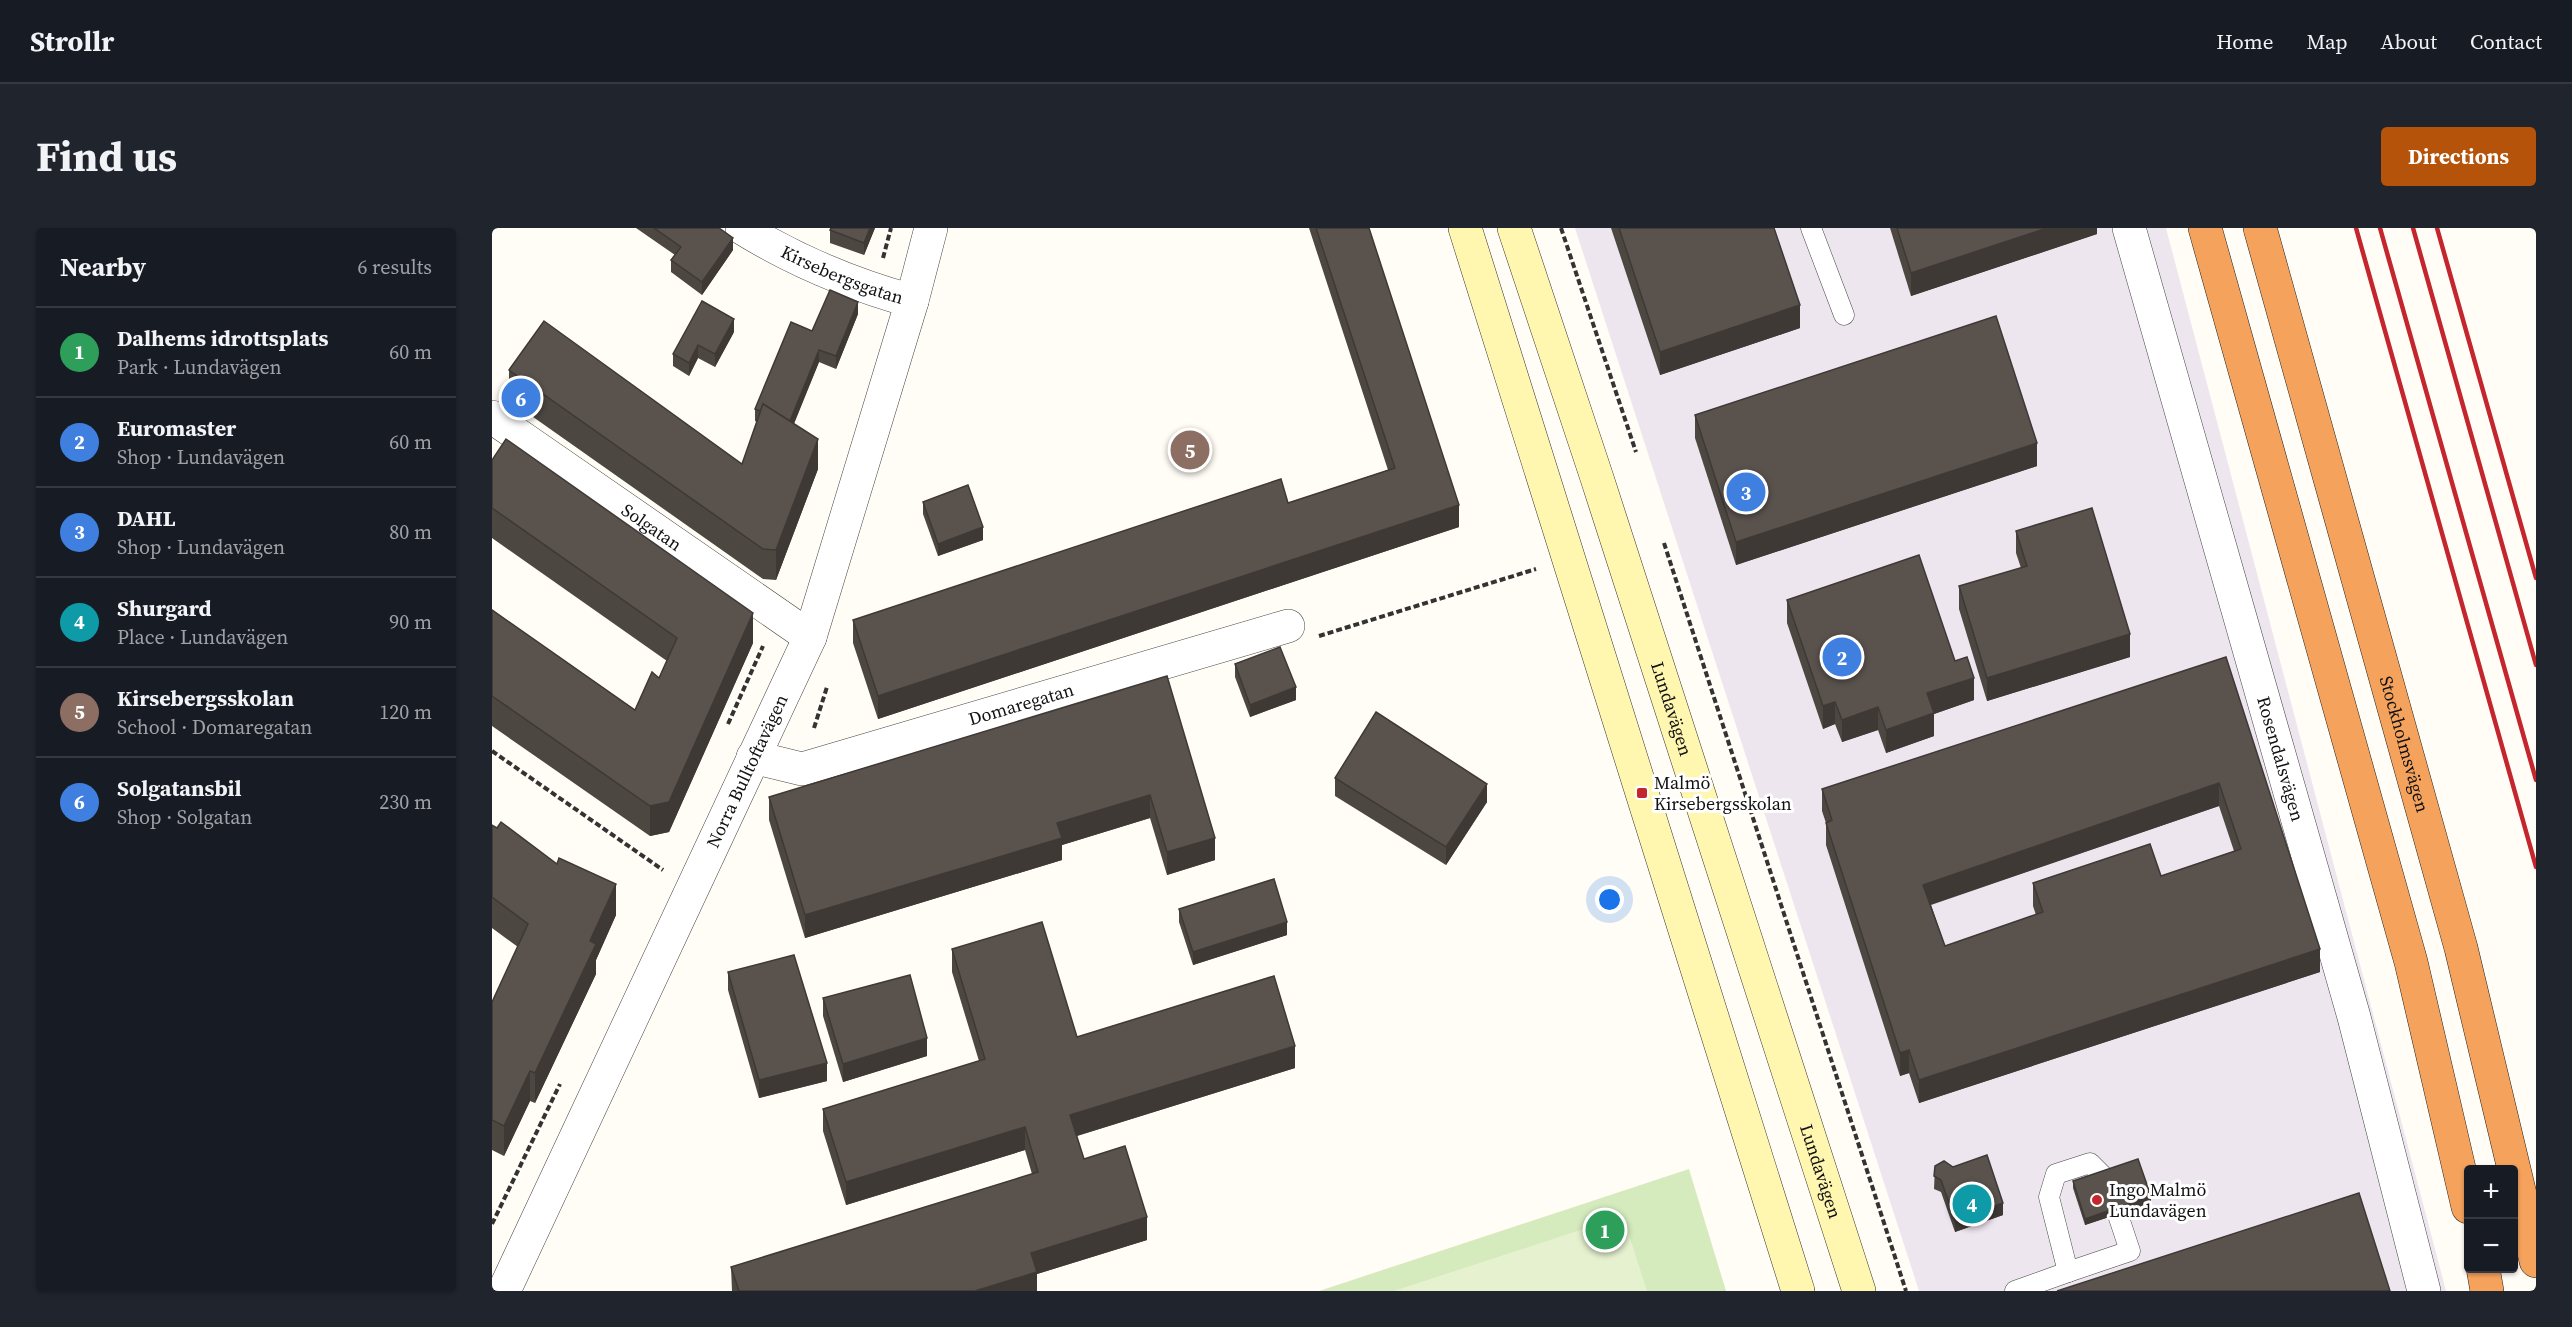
<!DOCTYPE html>
<meta charset="utf-8">
<style>
:root{--surface:#171b24;--page:#20242c;--text:#f1f3f6;--muted:#9ea1a6;--line:#363941;--accent:#b45309}
body{margin:0;font-family:"Source Serif 4",serif;background:var(--page);color:var(--text)}
.controls{position:absolute;right:18px;bottom:18px;display:grid;overflow:hidden;border-radius:6px;box-shadow:0 2px 4px #0004}
.controls button{width:54px;height:54px;display:grid;place-items:center;padding:0;border:0;border-bottom:2px solid var(--line);background:var(--surface);color:var(--text);font:30px sans-serif}
.you{position:absolute;left:1118px;top:672px;width:21px;height:21px;margin:-15px;border:4px solid #fff;border-radius:50%;background:#1a73e8;box-shadow:0 0 0 9px #1a73e833}
.badge{display:grid;place-items:center;width:39px;height:39px;border-radius:50%;background:var(--accent);color:#fff;font-size:20px;font-weight:700}
.pin{position:absolute;translate:-50% -50%;border:3px solid #fff;box-shadow:0 2px 6px #0006}
.list{margin:0;padding:0;list-style:none}
h2{display:flex;justify-content:space-between;align-items:center;height:78px;margin:0;padding:0 24px;font-size:26px}
h2 small{font-size:20px;font-weight:400;color:var(--muted)}
.list li{display:grid;grid-template-columns:39px 1fr auto;gap:18px;align-items:center;box-sizing:border-box;height:90px;padding:0 24px;border-top:2px solid var(--line)}
.list b{display:block;font-size:22px;white-space:nowrap}
.list p{margin:0;font-size:20px;white-space:nowrap;color:var(--muted)}
.list em{font-size:20px;font-style:normal;color:var(--muted)}
.map{position:relative;flex:none;width:2044px;height:1063px;overflow:hidden;border-radius:6px}
header{display:flex;align-items:center;gap:36px;box-sizing:border-box;height:84px;padding:0 30px;background:var(--surface);border-bottom:2px solid var(--line)}
header strong{font-size:28px}
nav{display:flex;gap:33px;margin-inline-start:auto;font-size:21px}
.intro{display:flex;align-items:center;justify-content:space-between;box-sizing:border-box;height:144px;padding:0 36px}
h1{margin:0;font-size:42px}
.button{padding:15px 27px;border-radius:6px;background:var(--accent);color:#fff;font-size:21px;font-weight:700}
main{display:flex;gap:36px;padding:0 36px}
aside{flex:1;background:var(--surface);border-radius:6px;box-shadow:0 2px 4px #0004}
.map>svg:first-child{display:block}
.industrial{fill:#eee6ef}
.green{fill:#d5ebbd}
.pitch{fill:#e6f2cf}
.lines{fill:none;stroke-linecap:round;stroke-linejoin:round}
.service-casing{stroke:#444;stroke-width:21}
.minor-casing{stroke:#444;stroke-width:34}
.secondary-casing{stroke:#333;stroke-width:34}
.motorway-casing{stroke:#222;stroke-width:34}
.path{stroke:#333;stroke-width:4;stroke-dasharray:6 3;stroke-linecap:butt}
.service{stroke:#fff;stroke-width:20}
.minor{stroke:#fff;stroke-width:33}
.secondary{stroke:#fff6b0;stroke-width:33}
.motorway{stroke:#f5a25d;stroke-width:33}
.rail{stroke:#c4262e;stroke-width:4.5}
.wall{fill:#4d4742;fill-rule:evenodd}
.shaded-wall{fill:#3f3936}
.building{fill:#5a524d;stroke:#3f3936;stroke-width:1.5;fill-rule:evenodd}
.poi-dot{fill:#c4262e;stroke:#fff;stroke-width:2}
.labels{text-anchor:middle;stroke-width:6;stroke-linejoin:round;paint-order:stroke}
.street-label{font-size:18px;fill:#111;stroke:#fff}
.poi-label{font-size:18px;fill:#111;stroke:#fff;text-anchor:start}
</style>
<header>
<strong>Strollr</strong>
<nav><a>Home</a><a>Map</a><a>About</a><a>Contact</a></nav>
</header>
<div class="intro"><h1>Find us</h1><a class="button">Directions</a></div>
<main>
<aside>
<h2>Nearby<small>6 results</small></h2>
<ul class="list">
<li><span class="badge" style="background:#2e9e5b">1</span><div><b>Dalhems idrottsplats</b><p>Park · Lundavägen</p></div><em>60 m</em></li>
<li><span class="badge" style="background:#3f7fe0">2</span><div><b>Euromaster</b><p>Shop · Lundavägen</p></div><em>60 m</em></li>
<li><span class="badge" style="background:#3f7fe0">3</span><div><b>DAHL</b><p>Shop · Lundavägen</p></div><em>80 m</em></li>
<li><span class="badge" style="background:#0f9aa8">4</span><div><b>Shurgard</b><p>Place · Lundavägen</p></div><em>90 m</em></li>
<li><span class="badge" style="background:#8d6e63">5</span><div><b>Kirsebergsskolan</b><p>School · Domaregatan</p></div><em>120 m</em></li>
<li><span class="badge" style="background:#3f7fe0">6</span><div><b>Solgatansbil</b><p>Shop · Solgatan</p></div><em>230 m</em></li>
</ul>
</aside>
<div class="map">
<svg width="2044" height="1063" viewBox="0 0 2044 1063">
<rect width="100%" height="100%" fill="#fffdf5"/>
<polygon class="industrial" points="1083,0 1674,0 1954,1063 1427,1063"/>
<polygon class="green" points="1197,941 1234,1063 827,1063"/>
<polygon class="pitch" points="1131,988 1155,1063 902,1063"/>
<g class="lines">
<defs>
<g id="service">
<polyline points="1319,0 1352,87"/>
<polyline points="1576,1044 1638,1023 1625,984"/>
<polyline points="1523,1063 1576,1044 1557,969 1564,946 1598,935 1613,950"/>
</g>
<g id="minor">
<path id="s1" d="M250,0C302,32 362,57 420,73"/>
<path id="s2" d="M1637,0L1862,789L1932,1063"/>
<path id="s3" d="M0,189L318,409"/>
<path id="s4" d="M261,529L310,541L796,398"/>
<path id="s5" d="M12,1063L318,409L420,73L439,0"/>
</g>
<g id="secondary">
<polyline points="973,0 1306,1063"/>
<path id="s6" d="M1022,0L1105,250L1367,1063"/>
</g>
<g id="motorway">
<polyline points="1713,0 1919,734 1976,979"/>
<path id="s7" d="M1768,0L1969,720L2044,1033"/>
<polyline points="1991,1040 1995,1063"/>
</g>
</defs>
<use href="#service" class="service-casing"/>
<use href="#minor" class="minor-casing"/>
<use href="#secondary" class="secondary-casing"/>
<use href="#motorway" class="motorway-casing"/>
<g class="path">
<polyline points="1069,0 1144,224"/>
<polyline points="391,30 399,0"/>
<polyline points="1172,315 1414,1063"/>
<polyline points="827,408 1044,341"/>
<polyline points="236,496 271,418"/>
<polyline points="322,500 335,459"/>
<polyline points="0,523 171,642"/>
<polyline points="0,996 68,856"/>
</g>
<use href="#service" class="service"/>
<use href="#minor" class="minor"/>
<use href="#secondary" class="secondary"/>
<use href="#motorway" class="motorway"/>
<g class="rail">
<polyline points="1864,0 2044,639"/>
<polyline points="1888,0 2044,552"/>
<polyline points="1921,0 2044,437"/>
<polyline points="1945,0 2044,350"/>
</g>
</g>
<g class="wall">
<polygon points="144,0 227,0 241,22 210,67 179,44 179,32 183,27"/>
<polygon points="383,0 372,27 338,15 338,2"/>
<polygon points="817,0 877,0 967,299 386,491 361,415 361,392 796,275 896,242"/>
<polygon points="1119,0 1282,0 1308,100 1168,147"/>
<polygon points="1398,0 1605,0 1605,6 1419,68"/>
<polygon points="366,86 344,141 327,134 302,196 326,241 284,352 271,351 17,172 17,142 250,236 265,194 263,193 263,181 320,103"/>
<polygon points="242,104 223,139 206,130 197,148 181,138 181,126"/>
<polygon points="1203,187 1545,238 1244,337 1203,210"/>
<polygon points="0,232 261,415 177,604 158,608 0,498 0,382 143,482 167,450 175,433 0,310"/>
<polygon points="431,274 491,312 446,328 431,286"/>
<polygon points="1524,303 1638,429 1495,473 1467,381 1467,358 1529,340 1524,325"/>
<polygon points="1295,372 1463,433 1482,472 1442,486 1442,508 1394,525 1386,502 1350,514 1343,496 1331,501 1295,395"/>
<path d="M1734,429L1828,744L1427,875L1417,845L1408,848L1334,617V595L1330,583V561ZM1727,578L1742,623L1669,648L1541,655V678L1544,687L1453,718L1439,677Z"/>
<polygon points="743,436 804,472 758,489 743,449"/>
<polygon points="675,448 723,632 675,647 658,590 570,617 570,632 313,710 277,592 277,569"/>
<polygon points="843,550 995,574 954,637 843,568"/>
<polygon points="0,597 124,687 104,732 104,746 43,875 38,873 12,928 0,922 0,774 26,719 0,700"/>
<polygon points="687,681 795,707 701,737 687,694"/>
<polygon points="460,721 585,809 803,840 585,908 592,931 655,1012 545,1046 545,1063 240,1063 239,1039 540,946 533,922 354,977 331,903 331,881 487,833 460,744"/>
<polygon points="236,744 335,853 267,870 236,762"/>
<polygon points="331,770 435,828 351,854 331,788"/>
<polygon points="1443,938 1511,987 1463,1004 1449,964 1442,961"/>
<polygon points="1581,953 1659,975 1593,997 1581,960"/>
</g>
<g class="shaded-wall">
<polygon points="378,0 383,0 372,27 372,15"/>
<polygon points="1555,0 1605,0 1605,6 1419,68 1419,45"/>
<polygon points="241,10 241,22 210,67 210,54"/>
<polygon points="366,74 366,86 344,141 344,128"/>
<polygon points="1308,77 1308,100 1168,147 1168,124"/>
<polygon points="242,91 242,104 223,139 223,126"/>
<polygon points="206,117 206,130 197,148 197,135"/>
<polygon points="327,122 327,134 297,207 297,195"/>
<polygon points="326,211 326,241 284,352 284,322"/>
<polygon points="1545,215 1545,238 1244,337 1244,314"/>
<polygon points="967,277 967,299 386,491 386,468"/>
<polygon points="491,299 491,312 446,328 446,316"/>
<polygon points="261,385 261,415 177,604 158,608 158,578"/>
<polygon points="1638,406 1638,429 1495,473 1495,450"/>
<polygon points="1482,450 1482,472 1442,486 1442,508 1394,525 1394,502 1435,465"/>
<polygon points="804,459 804,472 758,489 758,477"/>
<polygon points="1343,474 1343,496 1331,501 1331,478"/>
<polygon points="1386,479 1386,502 1350,514 1350,492"/>
<polygon points="1727,555 1727,578 1431,679 1431,657"/>
<polygon points="995,556 995,574 954,637 954,619"/>
<polygon points="658,567 658,590 570,617 570,632 313,710 313,687 565,595"/>
<polygon points="723,610 723,632 675,647 675,624"/>
<polygon points="124,656 124,687 104,732 104,746 43,875 43,845 98,713"/>
<polygon points="795,694 795,707 701,737 701,724"/>
<polygon points="1828,721 1828,744 1427,875 1427,852"/>
<polygon points="435,810 435,828 351,854 351,836"/>
<polygon points="803,818 803,840 578,910 578,887"/>
<polygon points="1417,822 1417,845 1408,848 1408,825"/>
<polygon points="335,835 335,853 267,870 267,852"/>
<polygon points="38,843 38,873 12,928 12,898"/>
<polygon points="533,899 533,922 354,977 354,954"/>
<polygon points="1659,968 1659,975 1593,997 1593,991"/>
<polygon points="1511,975 1511,987 1463,1004 1463,992"/>
<polygon points="655,989 655,1012 545,1046 545,1063 483,1063 539,1025"/>
</g>
<g class="building">
<polygon points="162,0 227,0 241,10 210,54 179,32 189,19"/>
<polygon points="339,0 378,0 372,15 338,2"/>
<polygon points="824,0 877,0 967,277 386,468 361,392 789,251 796,275 903,240"/>
<polygon points="1127,0 1282,0 1308,77 1168,124"/>
<polygon points="1405,0 1555,0 1419,45"/>
<polygon points="338,62 366,74 344,128 327,122 298,193 271,176 269,183 263,181 299,94 320,103"/>
<polygon points="210,73 242,91 223,126 206,117 197,135 181,126"/>
<polygon points="1504,88 1545,215 1244,314 1203,187"/>
<polygon points="52,93 250,236 271,176 326,211 284,322 271,321 17,142"/>
<polygon points="14,211 261,385 177,574 158,578 0,468 0,382 143,482 160,444 167,450 185,410 0,280 0,232"/>
<polygon points="476,257 491,299 446,316 431,274"/>
<polygon points="1600,280 1638,406 1495,450 1467,358 1535,338 1524,303"/>
<polygon points="1427,327 1463,433 1475,429 1482,450 1435,465 1442,485 1394,502 1386,479 1350,492 1343,474 1331,478 1295,372"/>
<polygon points="788,419 804,459 758,477 743,436"/>
<path d="M1734,429L1828,721L1427,852L1417,822L1408,825L1334,595L1340,592L1330,561ZM1727,555L1749,621L1669,648L1658,616L1541,655L1551,684L1453,718L1431,657Z"/>
<polygon points="675,448 723,610 675,624 658,567 565,595 570,610 313,687 277,569"/>
<polygon points="884,484 995,556 954,619 843,550"/>
<polygon points="9,594 65,636 67,630 124,656 98,713 104,716 43,845 38,843 12,898 0,892 0,774 36,696 0,669 0,597 5,600"/>
<polygon points="782,651 795,694 701,724 687,681"/>
<polygon points="550,694 585,809 782,748 803,818 578,887 592,931 633,918 655,989 539,1025 545,1044 483,1063 247,1063 239,1039 546,944 533,899 354,954 331,881 493,831 460,721"/>
<polygon points="302,727 335,835 267,852 236,744"/>
<polygon points="418,747 435,810 351,836 331,770"/>
<polygon points="1495,927 1511,975 1463,992 1449,952 1442,948 1443,938 1452,933 1461,939"/>
<polygon points="1646,931 1659,968 1593,991 1581,953"/>
<polygon points="1867,965 1898,1063 1565,1063"/>
</g>
<g class="poi-dot">
<rect x="1144" y="559" width="12" height="12" rx="3"/>
<circle cx="1605" cy="972" r="6"/>
</g>
<g class="labels">
<g class="street-label">
<text dy="6" stroke="none"><textPath href="#s1" startOffset="111">Kirsebergsgatan</textPath></text>
<text dy="6" stroke="none"><textPath href="#s3" startOffset="194">Solgatan</textPath></text>
<text dy="6" stroke="none"><textPath href="#s4" startOffset="279">Domaregatan</textPath></text>
<text dy="6" stroke="none"><textPath href="#s6" startOffset="506">Lundavägen</textPath></text>
<text dy="6" stroke="none"><textPath href="#s7" startOffset="536">Stockholmsvägen</textPath></text>
<text dy="6" stroke="none"><textPath href="#s2" startOffset="552">Rosendalsvägen</textPath></text>
<text dy="6" stroke="none"><textPath href="#s5" startOffset="574">Norra Bulltoftavägen</textPath></text>
<text dy="6" stroke="none"><textPath href="#s6" startOffset="992">Lundavägen</textPath></text>
</g>
<g class="poi-label">
<text x="1162" y="561">Malmö<tspan x="1162" dy="21">Kirsebergsskolan</tspan></text>
<text x="1617" y="968">Ingo Malmö<tspan x="1617" dy="21">Lundavägen</tspan></text>
</g>
</g>
</svg>
<div class="controls">
<button>+</button>
<button>−</button>
</div>
<div class="you"></div>
<div class="pin badge" style="left:1113px;top:1002px;background:#2e9e5b">1</div>
<div class="pin badge" style="left:1350px;top:429px;background:#3f7fe0">2</div>
<div class="pin badge" style="left:1254px;top:264px;background:#3f7fe0">3</div>
<div class="pin badge" style="left:1480px;top:976px;background:#0f9aa8">4</div>
<div class="pin badge" style="left:698px;top:222px;background:#8d6e63">5</div>
<div class="pin badge" style="left:29px;top:170px;background:#3f7fe0">6</div>
</div>
</main>
